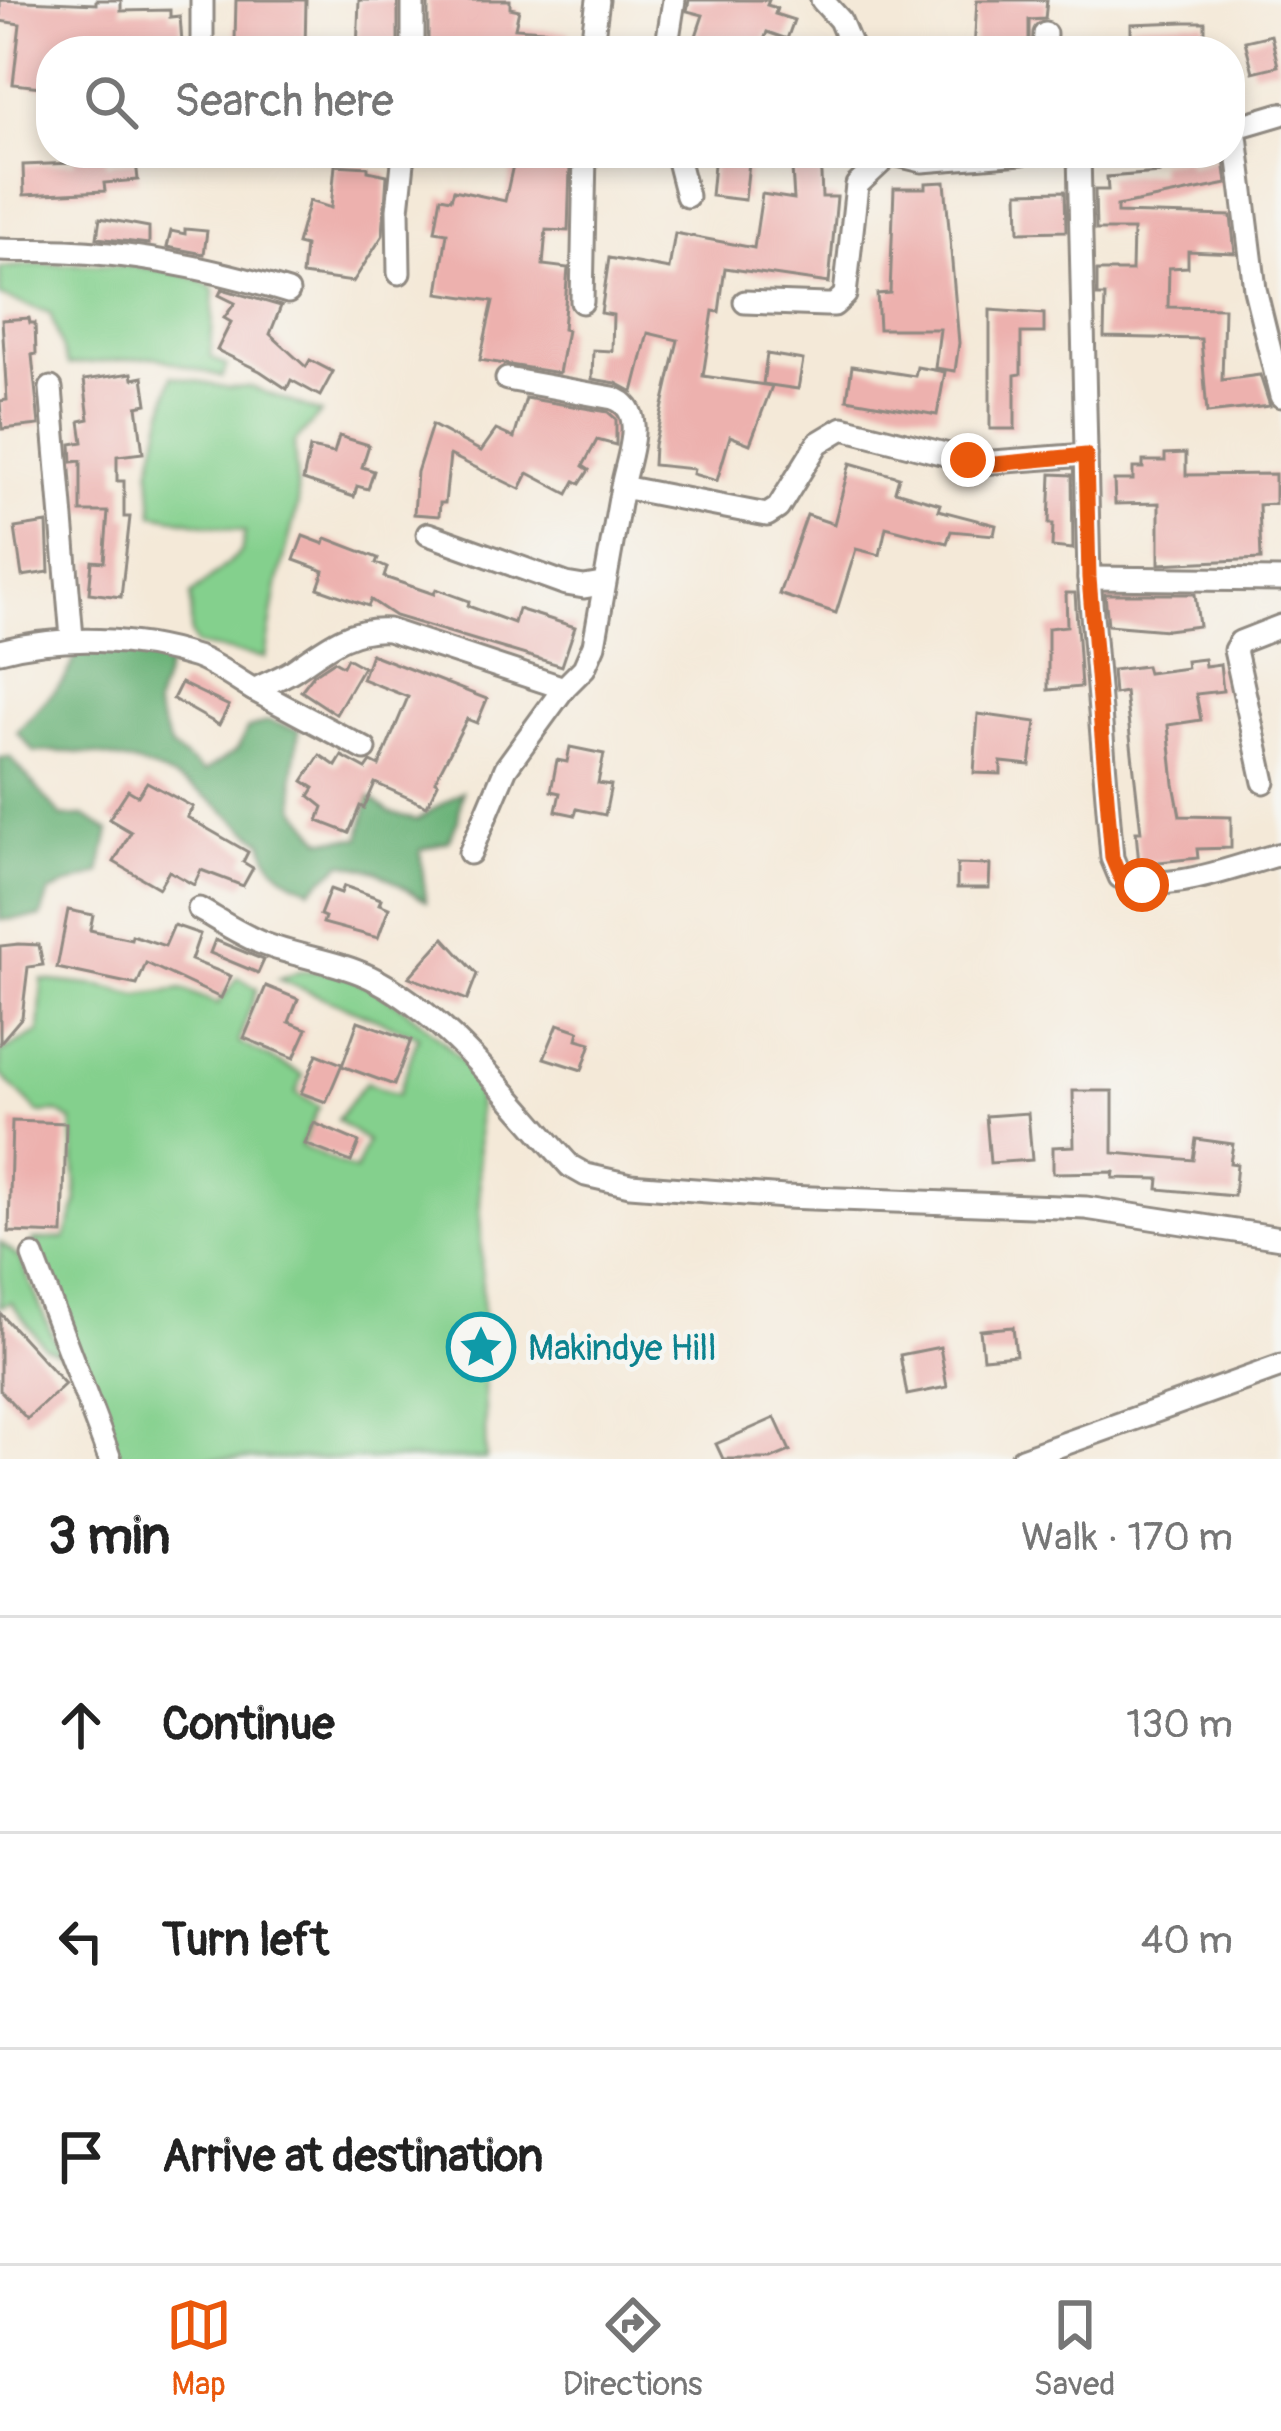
<!DOCTYPE html>
<meta charset="utf-8">
<style>
:root{--surface:#fff;--page:#f6f6f6;--text:#222;--muted:#767676;--line:#e0e0e0;--accent:#ea580c}
body{margin:0;font-family:Pangolin,sans-serif;background:var(--page);color:var(--text)}
.stop{position:absolute;width:36px;height:36px;margin:-27px;border:9px solid #ea580c;border-radius:50%;background:#fff}
.stop.end{background:#ea580c;border-color:#fff;box-shadow:0 3px 12px #0008}
.list{margin:0;padding:0;list-style:none}
h2{display:flex;justify-content:space-between;align-items:center;height:156px;margin:0;padding:0 48px;font-size:51px}
h2 small{font-size:39px;font-weight:400;color:var(--muted)}
.list li{display:grid;grid-template-columns:78px 1fr auto;gap:36px;align-items:center;box-sizing:border-box;height:216px;padding:0 48px;border-top:3px solid var(--line)}
.list b{display:block;font-size:45px;white-space:nowrap}
.list em{font-size:39px;font-style:normal;color:var(--muted)}
.icon{flex:none;width:66px;height:66px;fill:none;stroke:currentColor;stroke-width:2;stroke-linecap:round;stroke-linejoin:round}
.map{position:relative;flex:none;width:1281px;height:1459px;overflow:hidden}
.search{position:absolute;background:var(--surface);box-shadow:0 6px 18px #0003;left:36px;right:36px;top:36px;height:132px;display:flex;align-items:center;gap:30px;box-sizing:border-box;padding:0 42px;border-radius:48px;color:var(--muted);font-size:45px}
.sheet{height:804px;background:var(--surface)}
nav{display:flex;justify-content:space-around;align-items:center;box-sizing:border-box;height:168px;border-top:3px solid var(--line);background:var(--surface);font-size:33px;color:var(--muted)}
nav a{display:grid;justify-items:center;gap:6px}
nav .on{color:var(--accent)}
.map>svg:first-child{display:block}
.green{fill:#84d08d;stroke:#587e5c;stroke-width:3}
.forest{fill:#6bb278;stroke:#4b6e52;stroke-width:3}
.building{fill:#edb1ae}
.lines{fill:none;stroke-linecap:round;stroke-linejoin:round}
.street-casing{stroke:#908a82;stroke-width:27}
.street{stroke:#fff;stroke-width:21}
.route{stroke:#ea580c;stroke-width:15}
.labels{text-anchor:middle;stroke-width:9;stroke-linejoin:round;paint-order:stroke}
.culture-label{font-size:36px;fill:#0d838f;stroke:#f6f6f2;text-anchor:start}
</style>
<div class="map">
<svg width="1281" height="1459" viewBox="0 0 1281 1459">
<rect width="100%" height="100%" fill="#f6f6f2"/>
<filter id="ink" filterUnits="userSpaceOnUse"><feTurbulence type="fractalNoise" baseFrequency=".00833" numOctaves="2"/><feDisplacementMap in="SourceGraphic" scale="24" xChannelSelector="R" yChannelSelector="G"/><feConvolveMatrix kernelMatrix="1 2 1 2 8 2 1 2 1" color-interpolation-filters="sRGB"/></filter>
<filter id="wash" filterUnits="userSpaceOnUse"><feTurbulence type="fractalNoise" baseFrequency=".004" numOctaves="4" result="noise"/><feDisplacementMap in="SourceGraphic" scale="48" xChannelSelector="R" yChannelSelector="G"/><feGaussianBlur stdDeviation="2.7" result="paint"/><feColorMatrix in="noise" values="0 0 0 0 0 0 0 0 0 0 0 0 0 0 0 0 0 1.4 0 .05"/><feComposite in="paint" operator="in"/></filter>
<g filter="url(#wash)">
<rect width="100%" height="100%" fill="#f4e9d8"/>
<g class="green">
<path d="M42,264C79,264 191,262 214,290L211,357L227,366L222,377L155,357L68,365L50,313L0,296V268Z"/>
<polygon points="172,376 229,388 251,387 321,413 294,443 298,504 277,586 265,658 196,645 191,634 191,595 241,552 245,532 153,514 150,471"/>
<path d="M299,971C311,971 327,970 338,973C393,991 440,1035 477,1077L486,1459H116L33,1240L65,1238L77,1203L72,1121L58,1112L39,1113L0,1074V1053L39,1032L42,980L100,986L138,995L182,989L218,1004L238,977L257,989L238,1042L303,1075L296,1093L319,1107L301,1146L355,1171L367,1141L337,1120L366,1082L398,1095L418,1036L278,979Z"/>
<polygon points="0,1242 21,1260 60,1354 44,1346 11,1302 0,1307"/>
</g>
<g class="forest">
<path d="M79,648L172,653L155,707L171,748L204,772L237,750L247,729L268,721L299,730L293,776L296,808L322,840L360,838L369,796L389,812L416,820L462,792L458,821L448,841L420,850L426,901L377,871L342,863L311,889C286,880 268,869 263,841C246,831 235,819 220,807C170,766 98,748 35,752L17,732L65,679Z"/>
<polygon points="0,758 11,758 62,817 84,816 109,831 100,873 49,892 41,917 0,920"/>
</g>
<g id="blocks">
<g class="building">
<polygon points="0,0 96,4 96,0 121,0 121,11 170,10 170,17 180,16 182,43 171,44 171,48 51,51 51,88 13,84 20,24 0,21"/>
<polygon points="236,0 306,0 305,51 263,51 263,42 235,41"/>
<polygon points="359,0 398,0 398,51 357,51"/>
<polygon points="428,0 510,0 510,8 519,10 515,28 570,32 568,51 499,51 500,47 428,43"/>
<polygon points="689,0 769,0 767,5 777,8 775,14 794,20 787,39 767,32 760,51 691,51 703,15 687,11"/>
<polygon points="977,0 1047,0 1045,19 1029,20 1029,47 974,51"/>
<polygon points="1185,22 1205,22 1205,51 1131,50 1131,24"/>
<polygon points="1271,35 1278,66 1253,72 1245,41"/>
<polygon points="74,153 106,153 106,165 136,161 138,180 104,183 105,191 24,195 23,165 75,163"/>
<polygon points="715,153 750,153 745,200 711,196"/>
<polygon points="791,153 820,153 822,197 837,197 829,283 725,268 719,312 713,311 703,376 772,386 750,444 730,436 717,481 693,474 694,469 653,465 654,445 678,340 648,333 633,392 616,383 592,379 593,350 612,351 613,315 601,313 609,258 669,269 675,233 754,248 762,194 794,199"/>
<polygon points="515,156 570,168 568,231 546,230 543,265 568,268 563,329 567,330 559,373 480,360 493,301 438,293 447,233 435,231 441,197 451,199 454,190 505,201"/>
<polygon points="1187,159 1188,166 1224,159 1227,184 1117,206 1117,213 1231,216 1235,253 1188,251 1188,267 1169,268 1168,307 1224,308 1222,380 1260,375 1270,406 1207,413 1201,339 1104,337 1105,296 1097,296 1097,271 1132,271 1133,230 1096,230 1095,190 1108,190 1107,177 1159,173 1158,163"/>
<polygon points="335,165 368,167 368,171 387,175 383,235 353,282 302,275 305,246 297,244 309,201 331,208"/>
<polygon points="945,182 959,343 955,371 935,368 940,329 879,329 877,294 890,293 894,188 926,188 926,183"/>
<polygon points="1065,191 1066,231 1019,232 1018,192"/>
<polygon points="100,218 149,227 149,244 97,238"/>
<polygon points="185,229 207,231 204,254 167,247 171,231 185,234"/>
<polygon points="222,289 281,306 270,334 306,367 310,360 333,372 320,396 291,380 287,389 260,371 217,350 231,322 224,318 235,303 219,295"/>
<polygon points="990,310 1044,314 1044,333 1021,333 1021,374 1015,375 1015,429 990,429"/>
<polygon points="29,318 30,323 35,323 36,354 32,355 39,425 2,429 0,401 7,400 2,320"/>
<polygon points="767,354 803,360 798,389 763,384"/>
<polygon points="852,366 915,376 917,367 945,372 937,415 847,399"/>
<polygon points="132,373 133,379 143,377 147,404 137,406 143,453 117,456 117,481 124,481 124,517 130,517 121,597 89,593 92,561 104,562 108,512 81,512 81,461 72,462 71,444 83,442 80,421 89,419 84,380"/>
<polygon points="526,398 608,412 616,419 616,445 597,440 583,466 589,470 580,484 575,481 568,494 528,473 520,489 450,455 445,503 440,503 439,516 414,514 417,472 432,425 481,451 496,430 514,438"/>
<polygon points="339,436 369,445 362,467 374,471 368,489 357,486 354,497 303,480 310,448 334,453"/>
<polygon points="1186,453 1186,475 1275,474 1275,504 1259,505 1261,559 1159,564 1159,503 1115,504 1114,480 1133,480 1133,468 1143,468 1143,461 1165,461 1165,454"/>
<polygon points="850,463 899,477 895,491 940,504 938,510 996,525 994,535 951,531 947,543 886,527 880,555 856,549 836,613 779,594 807,515 834,524"/>
<polygon points="1051,474 1072,475 1073,549 1052,547 1053,524 1049,524"/>
<polygon points="47,523 49,572 22,576 15,528"/>
<polygon points="303,536 324,544 326,538 378,558 376,563 387,568 384,577 434,594 436,589 469,601 468,606 514,623 518,609 575,627 562,666 395,616 371,600 368,606 318,588 324,571 294,560"/>
<polygon points="1066,593 1075,593 1081,687 1048,690 1048,628 1067,626"/>
<polygon points="1105,594 1195,594 1199,626 1167,630 1108,625"/>
<polygon points="371,654 487,699 477,723 467,719 435,781 438,783 427,806 375,783 364,808 360,806 349,833 318,821 323,807 309,796 314,788 303,781 320,755 336,766 342,756 366,769 371,762 379,766 408,697 362,679"/>
<polygon points="347,658 363,667 336,714 301,691 314,674 334,661 343,666"/>
<polygon points="1204,659 1205,666 1220,664 1223,691 1196,694 1201,720 1168,725 1174,784 1180,816 1231,817 1231,848 1197,849 1198,858 1139,864 1136,832 1141,832 1125,692 1114,694 1112,670 1146,666 1148,673 1187,668 1186,661"/>
<polygon points="181,683 229,706 219,725 173,699"/>
<polygon points="978,714 1036,722 1030,765 1001,762 1001,774 974,773"/>
<polygon points="570,747 604,754 598,783 611,785 605,815 577,809 575,815 556,811 560,793 551,791 557,760 567,762"/>
<polygon points="147,782 193,807 187,817 248,852 243,862 253,868 243,886 201,870 194,885 169,871 159,888 114,862 131,832 109,819 128,790 138,796"/>
<polygon points="957,864 990,865 989,888 957,888"/>
<polygon points="344,886 381,899 379,904 389,908 378,938 323,923 325,917 320,915 330,889 341,893"/>
<polygon points="68,910 93,915 90,930 131,939 132,935 165,946 174,925 200,934 191,960 231,976 221,998 146,963 137,985 57,968"/>
<polygon points="444,938 477,974 467,1000 409,977"/>
<polygon points="215,940 264,960 258,973 210,953"/>
<polygon points="19,944 39,945 43,965 28,967 22,1017 0,1043 0,946"/>
<polygon points="266,986 298,999 289,1022 307,1029 294,1058 244,1038"/>
<polygon points="358,1021 411,1040 394,1085 342,1066"/>
<polygon points="558,1024 579,1031 577,1039 591,1043 582,1070 544,1058"/>
<polygon points="317,1054 342,1064 326,1102 301,1093"/>
<polygon points="1073,1091 1113,1091 1113,1153 1193,1160 1196,1139 1233,1144 1230,1163 1237,1164 1234,1196 1158,1189 1159,1179 1113,1178 1114,1172 1053,1173 1053,1147 1074,1146"/>
<polygon points="1028,1113 1032,1160 990,1163 986,1116"/>
<polygon points="12,1121 66,1123 63,1234 9,1232"/>
<polygon points="314,1123 359,1142 351,1162 305,1144"/>
<polygon points="0,1313 65,1384 27,1419 0,1390"/>
<polygon points="1013,1327 1016,1355 983,1358 980,1330"/>
<polygon points="940,1347 947,1387 907,1395 900,1355"/>
<polygon points="775,1418 790,1451 771,1459 723,1459 716,1444"/>
</g>
</g>
</g>
<g filter="url(#ink)">
<use href="#blocks" fill-opacity="0" stroke="#908a82" stroke-width="3"/>
<g class="lines">
<defs>
<g id="street">
<polyline points="202,0 202,51"/>
<polyline points="822,0 840,20 853,51"/>
<polyline points="413,51 413,0"/>
<polyline points="591,51 598,0"/>
<polyline points="666,51 674,0"/>
<polyline points="1044,51 1045,34"/>
<polyline points="1235,128 1255,289 1281,396"/>
<polyline points="1230,129 1281,114"/>
<polyline points="676,153 687,196"/>
<polyline points="889,153 922,161 1022,153"/>
<path d="M1079,153L1089,578L1112,858L1120,877C1170,895 1231,867 1281,854"/>
<path d="M0,250C22,251 44,250 66,251C141,254 217,270 288,292"/>
<polyline points="399,273 398,210 404,153"/>
<polyline points="582,302 585,153"/>
<polyline points="745,302 826,305 834,305 845,295 857,185 890,154"/>
<path d="M507,379L613,398C649,410 627,458 622,487"/>
<polyline points="51,388 72,638"/>
<polyline points="428,534 566,584 584,587 602,584"/>
<polyline points="1089,578 1281,580"/>
<path d="M0,651C63,635 134,637 196,657C216,664 236,680 254,690C268,682 285,677 298,667C328,646 350,628 388,630L564,688L584,668L594,645L622,487L767,515L778,508L818,443L843,428L980,463L1086,455"/>
<polyline points="254,690 365,749"/>
<polyline points="1264,782 1235,650 1240,642 1281,626"/>
<polyline points="470,853 506,768 564,688"/>
<path d="M199,909C220,921 241,935 264,944C299,957 336,961 370,977C447,1014 512,1103 570,1166L586,1175L630,1185L785,1197L1086,1208L1281,1238"/>
<polyline points="33,1256 110,1459"/>
<polyline points="1022,1459 1281,1366"/>
</g>
</defs>
<use href="#street" class="street-casing"/>
<use href="#street" class="street"/>
</g>
</g>
<g class="lines" filter="url(#ink)">
<polyline class="route" points="968,460 995,464 1086,455 1089,578 1112,858 1120,877 1142,885"/>
</g>
<defs>
<symbol id="sight-ring" viewBox="-11 -11 22 22"><circle r="9.5" fill="#f6f6f2" stroke="#0f9aa8" stroke-width="1.5"/><path d="M0-6L1.8-2.2L6-1.7L2.9 1.2L3.7 5.4L0 3.3L-3.7 5.4L-2.9 1.2L-6-1.7L-1.8-2.2Z" fill="#0f9aa8"/></symbol>
</defs>
<g fill-rule="evenodd">
<use href="#sight-ring" x="443" y="1309" width="76" height="76"/>
</g>
<g class="labels">
<g class="culture-label">
<text x="528" y="1360">Makindye Hill</text>
</g>
</g>
</svg>
<div class="stop" style="left:1142px;top:885px"></div>
<div class="stop end" style="left:968px;top:460px"></div>
<div class="search"><svg class="icon" aria-label="search" viewBox="0 0 24 24"><circle cx="10" cy="10" r="6"/><path d="M15 15l6 6"/></svg>Search here</div>
</div>
<section class="sheet">
<h2>3 min<small>Walk · 170 m</small></h2>
<ul class="list">
<li><svg class="icon" aria-label="ahead" viewBox="0 0 24 24"><path d="M12 20V5M6 11l6-6 6 6"/></svg><div><b>Continue</b></div><em>130 m</em></li>
<li><svg class="icon" aria-label="left" viewBox="0 0 24 24"><path d="M17 20v-9H6M10 6l-5 5 5 5"/></svg><div><b>Turn left</b></div><em>40 m</em></li>
<li><svg class="icon" aria-label="arrive" viewBox="0 0 24 24"><path d="M6 21V4h12l-3 4 3 4H6"/></svg><div><b>Arrive at destination</b></div></li>
</ul>
</section>
<nav>
<a class="on"><svg class="icon" aria-label="map" viewBox="0 0 24 24"><path d="M3 6l6-2 6 2 6-2v14l-6 2-6-2-6 2zM9 4v14M15 6v14"/></svg>Map</a>
<a><svg class="icon" aria-label="directions" viewBox="0 0 24 24"><path d="M12 3l9 9-9 9-9-9zM9 14v-3h6M13 9l2 2-2 2"/></svg>Directions</a>
<a><svg class="icon" aria-label="saved" viewBox="0 0 24 24"><path d="M7 4h10v16l-5-4-5 4z"/></svg>Saved</a>
</nav>
